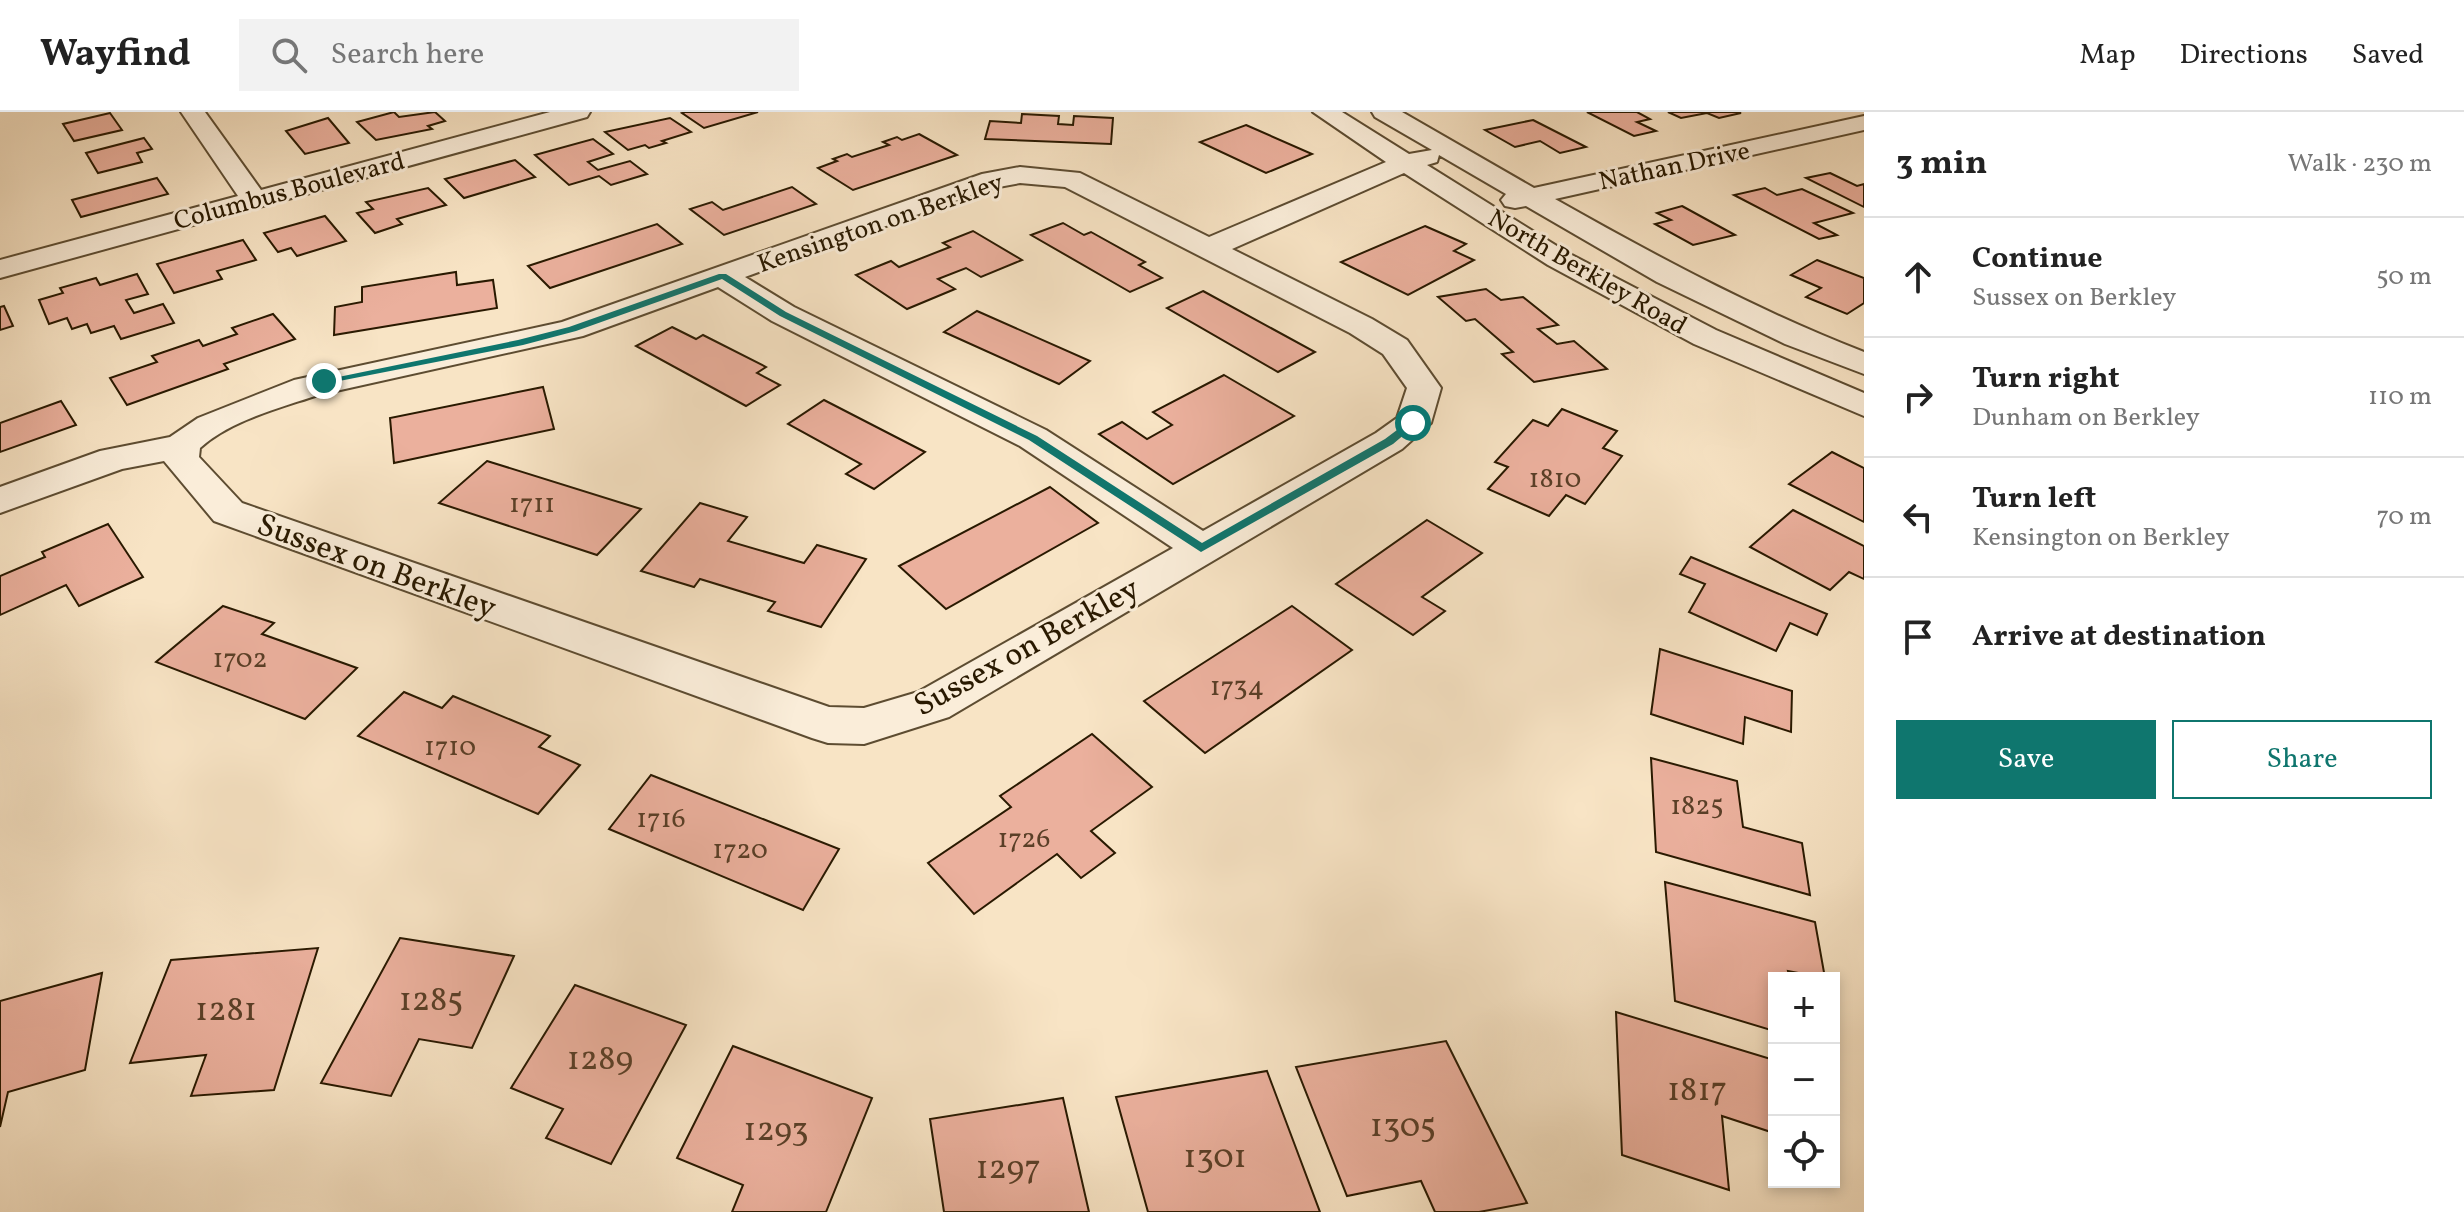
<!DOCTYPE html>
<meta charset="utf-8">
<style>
:root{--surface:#fff;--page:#f2f2f2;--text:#222;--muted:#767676;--line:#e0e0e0;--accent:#0f766e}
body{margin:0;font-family:Vollkorn,serif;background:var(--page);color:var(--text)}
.controls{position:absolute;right:24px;bottom:24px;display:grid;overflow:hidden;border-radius:0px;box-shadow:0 4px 12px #0003}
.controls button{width:72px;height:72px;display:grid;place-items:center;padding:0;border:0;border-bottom:2px solid var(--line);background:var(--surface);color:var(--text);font:40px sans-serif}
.stop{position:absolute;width:24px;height:24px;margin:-18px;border:6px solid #0f766e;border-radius:50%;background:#fff}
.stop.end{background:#0f766e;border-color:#fff;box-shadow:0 2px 8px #0008}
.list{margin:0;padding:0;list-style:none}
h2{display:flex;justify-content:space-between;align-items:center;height:104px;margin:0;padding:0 32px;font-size:34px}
h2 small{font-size:26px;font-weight:400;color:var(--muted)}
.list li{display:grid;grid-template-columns:52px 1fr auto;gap:24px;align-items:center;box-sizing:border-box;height:120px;padding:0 32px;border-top:2px solid var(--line)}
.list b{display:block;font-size:30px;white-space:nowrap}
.list p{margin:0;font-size:26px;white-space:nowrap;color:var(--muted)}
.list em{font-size:26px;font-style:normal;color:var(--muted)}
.actions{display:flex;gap:16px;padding:24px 32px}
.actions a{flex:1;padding:18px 0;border:2px solid var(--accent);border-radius:0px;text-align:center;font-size:28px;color:var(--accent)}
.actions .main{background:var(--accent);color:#fff}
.icon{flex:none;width:44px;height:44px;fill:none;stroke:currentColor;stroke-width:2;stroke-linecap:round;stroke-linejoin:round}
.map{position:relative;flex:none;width:1864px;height:1100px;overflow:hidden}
header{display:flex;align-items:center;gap:48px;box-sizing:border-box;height:112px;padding:0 40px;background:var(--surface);border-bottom:2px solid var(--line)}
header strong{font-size:38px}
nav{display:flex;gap:44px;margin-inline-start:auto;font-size:28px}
.search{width:560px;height:72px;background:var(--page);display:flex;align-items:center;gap:20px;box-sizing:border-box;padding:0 28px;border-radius:0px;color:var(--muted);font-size:30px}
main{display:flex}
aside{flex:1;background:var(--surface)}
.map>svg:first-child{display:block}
.building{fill:#ebb09d;stroke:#291900;stroke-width:2}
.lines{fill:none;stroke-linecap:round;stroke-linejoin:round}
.minor-casing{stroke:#5d4c31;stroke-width:4}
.minor{fill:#faedd9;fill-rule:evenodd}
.route{fill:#0f766e}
.labels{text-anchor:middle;stroke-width:6;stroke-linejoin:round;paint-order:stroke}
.far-street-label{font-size:26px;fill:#291900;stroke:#faedd9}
.number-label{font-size:28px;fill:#5a3f27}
.street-label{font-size:32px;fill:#291900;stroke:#faedd9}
.near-number-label{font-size:34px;fill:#5a3f27}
</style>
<header>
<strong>Wayfind</strong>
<div class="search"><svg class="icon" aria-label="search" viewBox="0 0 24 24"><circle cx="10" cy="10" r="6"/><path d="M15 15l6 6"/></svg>Search here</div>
<nav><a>Map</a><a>Directions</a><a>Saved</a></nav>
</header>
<main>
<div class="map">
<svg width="1864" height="1100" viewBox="0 0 1864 1100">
<rect width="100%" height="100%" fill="#f8e4c5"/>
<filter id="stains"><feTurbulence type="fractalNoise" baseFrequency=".0025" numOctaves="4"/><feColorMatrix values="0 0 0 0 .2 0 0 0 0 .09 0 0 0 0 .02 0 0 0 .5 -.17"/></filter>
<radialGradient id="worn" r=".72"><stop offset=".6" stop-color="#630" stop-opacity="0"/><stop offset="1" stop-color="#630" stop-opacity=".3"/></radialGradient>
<g class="building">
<polygon points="394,0 399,5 435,0 445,9 428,14 432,17 376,28 357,10"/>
<polygon points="685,0 758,0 704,16 682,1"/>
<polygon points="1587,0 1637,0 1650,7 1637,10 1656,19 1634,24"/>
<polygon points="1668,0 1737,0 1741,1 1719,6 1707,1 1681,6"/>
<polygon points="110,1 122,18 74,29 63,12"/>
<polygon points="1022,2 1059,4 1058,12 1073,13 1074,4 1113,6 1111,32 985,27 990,9 1021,11"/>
<polygon points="328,6 349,31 305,42 286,19"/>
<polygon points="670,6 691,20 662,29 666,31 649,36 645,33 628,38 605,20"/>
<polygon points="1533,8 1586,35 1560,41 1540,29 1515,35 1485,18"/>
<polygon points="1246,13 1312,42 1266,61 1200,30"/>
<polygon points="919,22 957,43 853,78 818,56 837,49 833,47 847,42 852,45 889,33 883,30 897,25 902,28"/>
<polygon points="144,26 152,37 137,41 142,50 98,61 86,41"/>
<polygon points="593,27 613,42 588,50 598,58 630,49 647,62 611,73 599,64 569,73 535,43"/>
<polygon points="515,48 535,65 464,86 445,67"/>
<polygon points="1830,61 1857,74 1864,72 1864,95 1806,66"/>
<polygon points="157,66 168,82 81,105 72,88"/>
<polygon points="792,75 816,92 724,123 690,97 712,90 723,98"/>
<polygon points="428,76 446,93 397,107 402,112 375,121 357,101 373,97 366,90"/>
<polygon points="1765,76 1777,83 1802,77 1853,101 1814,111 1837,123 1819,127 1734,83"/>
<polygon points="1682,94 1735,123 1693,133 1655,112 1671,108 1657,101"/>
<polygon points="325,104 346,129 297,144 291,136 278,140 264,121"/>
<polygon points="1063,111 1084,123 1091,120 1145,150 1139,153 1162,166 1130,180 1031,123"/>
<polygon points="657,112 682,132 550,176 528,154"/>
<polygon points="1425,114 1466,132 1454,139 1474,148 1408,183 1341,150"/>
<polygon points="973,119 1022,148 981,165 966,156 938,167 955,177 907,197 856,163 891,149 899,155 950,135 943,131"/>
<polygon points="243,128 256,148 217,159 222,167 174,181 157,152"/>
<polygon points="1817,148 1864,166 1864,191 1847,202 1806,185 1821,176 1791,163"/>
<polygon points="456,160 457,173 493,168 497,196 334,223 335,195 362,190 362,175"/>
<polygon points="137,162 148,182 126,188 134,201 163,192 174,211 121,227 114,214 91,221 87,212 72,217 67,206 49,212 39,188 63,181 60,176 96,166 100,173"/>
<polygon points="1486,177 1501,188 1523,185 1558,213 1538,217 1557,232 1574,229 1607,257 1534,270 1502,242 1513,240 1475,207 1466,209 1438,185"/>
<polygon points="1203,179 1315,240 1278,260 1167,196"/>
<polygon points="4,194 13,214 0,218 0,195"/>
<polygon points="977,199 1090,249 1059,272 944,220"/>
<polygon points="273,202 295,227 224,252 228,257 127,293 110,266 157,250 152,244 199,228 203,234 237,222 232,216"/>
<polygon points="672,215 696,227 703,223 766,255 757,261 780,273 746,294 636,234"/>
<polygon points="1224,263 1294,304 1173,372 1099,322 1122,310 1147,327 1172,313 1153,300"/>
<polygon points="543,275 554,317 394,351 390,306"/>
<polygon points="824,288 925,340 874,377 846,362 861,352 788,312"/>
<polygon points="61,289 76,313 0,340 0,311"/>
<polygon points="1562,297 1617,319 1603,336 1622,344 1585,392 1566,383 1549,404 1488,377 1508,355 1495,350 1533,308 1548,314"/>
<polygon points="1832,340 1864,356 1864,410 1789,372"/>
<polygon points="487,349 641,397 597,443 439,391"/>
<polygon points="1050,375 1098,411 946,497 899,454"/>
<polygon points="700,391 747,405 728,429 804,451 817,433 866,447 821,515 768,499 775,490 700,467 694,475 641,459"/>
<polygon points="1793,398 1864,434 1864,467 1849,460 1830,478 1750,435"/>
<polygon points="1427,408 1482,441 1422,485 1445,499 1413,523 1336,472"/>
<polygon points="108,412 143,465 79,494 66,473 0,503 0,464 45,445 42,440"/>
<polygon points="1691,445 1827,502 1817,523 1790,511 1776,539 1689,500 1705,472 1680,462"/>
<polygon points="223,494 274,511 262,522 357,556 305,607 156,550"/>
<polygon points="1292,494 1352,538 1205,641 1144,589"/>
<polygon points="1660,537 1792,579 1791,620 1745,605 1743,632 1651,602"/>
<polygon points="404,580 442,596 453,584 550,624 539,635 580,653 538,702 358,624"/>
<polygon points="1092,622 1152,675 1091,719 1115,741 1081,766 1057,742 974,802 928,751 1011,695 1000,684"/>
<polygon points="1651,646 1737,669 1743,715 1802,731 1810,783 1656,740"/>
<polygon points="651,663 839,737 803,798 609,717"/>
<polygon points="1665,770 1815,810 1825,866 1788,859 1790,866 1774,866 1774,919 1675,889"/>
<polygon points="400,826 514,844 472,936 419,927 391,984 321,971"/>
<polygon points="318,836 274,978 191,984 206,943 130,951 171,848"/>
<polygon points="102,861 85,958 8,980 0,1015 0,889"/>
<polygon points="575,873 686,913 611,1052 546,1026 563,997 511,976"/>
<polygon points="1616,900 1774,948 1774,1021 1722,1004 1729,1078 1622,1043"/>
<polygon points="1446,929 1527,1091 1479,1100 1435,1100 1421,1069 1347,1084 1296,955"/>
<polygon points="733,934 872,986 826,1100 732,1100 743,1073 677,1046"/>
<polygon points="1267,959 1320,1100 1148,1100 1116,985"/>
<polygon points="1063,986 1089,1100 944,1100 930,1007"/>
</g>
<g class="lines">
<defs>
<g id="minor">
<polygon points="181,0 205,0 261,78 550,0 590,0 587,5 0,166 0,148 238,84"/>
<path d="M1313,0H1342L1409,42L1432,38L1375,5L1372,0H1402L1534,76L1864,4V18L1555,87C1656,144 1756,198 1864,240V262L1785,232L1657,170L1526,94L1515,96L1505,94L1501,88L1506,82L1439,43L1437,50L1427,53L1568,141L1716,218L1864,281V304L1694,232L1548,153L1404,61L1232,137L1372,207L1407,228L1441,276L1431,311L1402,337L949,605L864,632L828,631L812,626L214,409L164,349L122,357L0,401V375L100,339L170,325L198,306L294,268L562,210L982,62L1020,55L1080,61L1209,125L1386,50ZM1020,71L1065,75L1350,221L1383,242L1407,276L1397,306L1376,321L1203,419L1046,318L794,195L745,165L988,77ZM718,175L772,209L1020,334L1173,436L918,580L864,596L829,595L242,391L199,345L200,336C231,308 280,296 318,283L583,224Z"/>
</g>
</defs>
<use href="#minor" class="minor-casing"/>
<use href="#minor" class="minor"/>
</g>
<polygon class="route" points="719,162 726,162 786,200 1037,324 1202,431 1385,327 1409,309 1418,311 1393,332 1201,440 1029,328 780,204 722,167 576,219 523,233 324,272 319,269 518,228 569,215"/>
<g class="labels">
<g class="far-street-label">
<text transform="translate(1674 53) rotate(-12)" y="9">Nathan Drive</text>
<text transform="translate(289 78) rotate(-15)" y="9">Columbus Boulevard</text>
<text transform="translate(880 110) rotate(-19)" y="9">Kensington on Berkley</text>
<text transform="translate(1588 159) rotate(30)" y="9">North Berkley Road</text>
</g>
<g class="number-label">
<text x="1555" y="375">1810</text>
<text x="532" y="400">1711</text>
<text x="240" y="555">1702</text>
<text x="1237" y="583">1734</text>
<text x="450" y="643">1710</text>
<text x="1697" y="702">1825</text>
<text x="661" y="715">1716</text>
<text x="1024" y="735">1726</text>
<text x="740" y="746">1720</text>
</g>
<g class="street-label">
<text transform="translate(377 453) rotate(20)" y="11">Sussex on Berkley</text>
<text transform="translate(1026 534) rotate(-29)" y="11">Sussex on Berkley</text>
</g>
<g class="near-number-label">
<text x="431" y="898">1285</text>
<text x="226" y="908">1281</text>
<text x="600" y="957">1289</text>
<text x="1697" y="988">1817</text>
<text x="1403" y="1024">1305</text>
<text x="776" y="1028">1293</text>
<text x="1215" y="1055">1301</text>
<text x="1008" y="1066">1297</text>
</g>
</g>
<rect width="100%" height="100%" filter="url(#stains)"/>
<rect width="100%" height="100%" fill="url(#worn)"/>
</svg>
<div class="controls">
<button>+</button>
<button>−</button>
<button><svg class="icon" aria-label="locate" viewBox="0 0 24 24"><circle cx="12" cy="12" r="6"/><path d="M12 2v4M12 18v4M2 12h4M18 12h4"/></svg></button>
</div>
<div class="stop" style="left:1413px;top:311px"></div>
<div class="stop end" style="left:324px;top:269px"></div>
</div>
<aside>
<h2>3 min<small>Walk · 230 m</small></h2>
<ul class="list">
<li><svg class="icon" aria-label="ahead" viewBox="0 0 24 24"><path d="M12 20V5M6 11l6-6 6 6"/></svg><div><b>Continue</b><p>Sussex on Berkley</p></div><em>50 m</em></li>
<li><svg class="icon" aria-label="right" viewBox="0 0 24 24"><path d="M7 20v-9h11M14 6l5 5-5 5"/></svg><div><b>Turn right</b><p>Dunham on Berkley</p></div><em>110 m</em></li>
<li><svg class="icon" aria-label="left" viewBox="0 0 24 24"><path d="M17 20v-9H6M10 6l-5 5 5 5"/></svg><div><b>Turn left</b><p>Kensington on Berkley</p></div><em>70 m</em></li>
<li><svg class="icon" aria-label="arrive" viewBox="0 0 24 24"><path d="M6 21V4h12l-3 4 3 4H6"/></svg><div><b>Arrive at destination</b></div></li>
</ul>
<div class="actions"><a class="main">Save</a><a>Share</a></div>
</aside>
</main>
